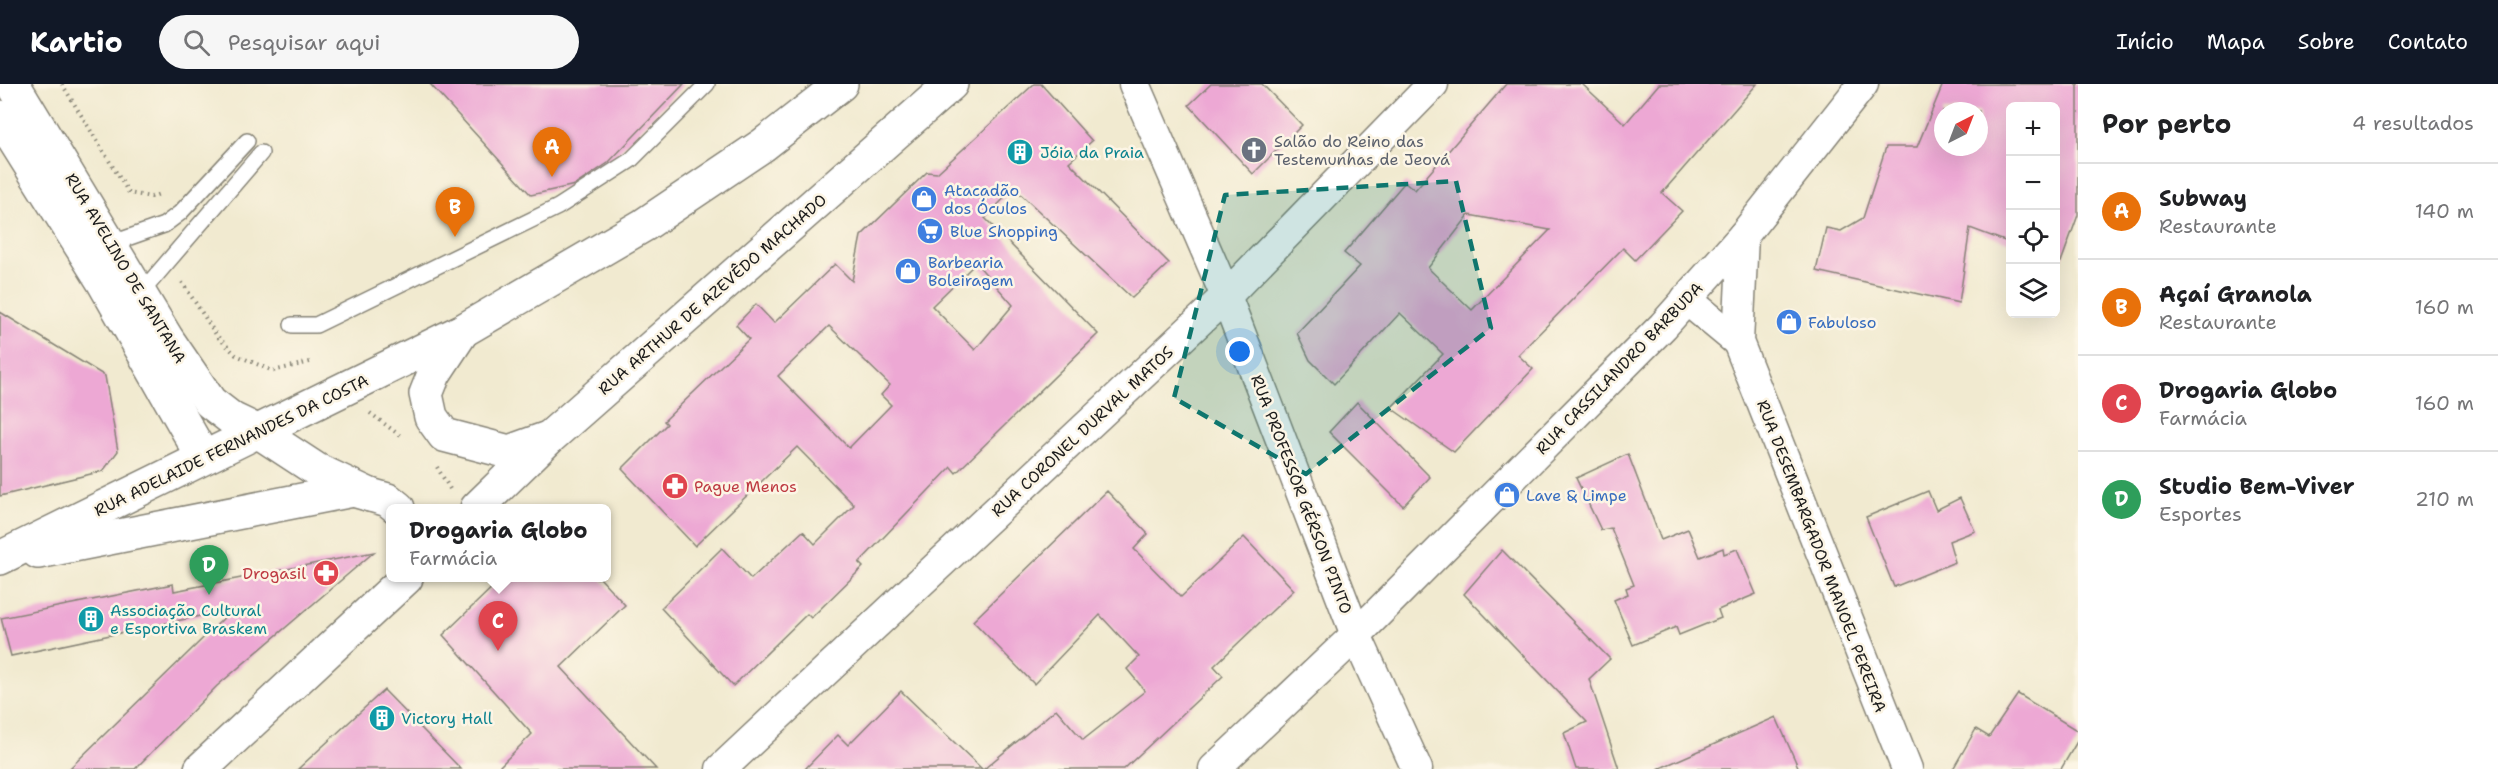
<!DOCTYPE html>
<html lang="pt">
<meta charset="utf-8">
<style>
:root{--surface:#fff;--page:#f6f6f6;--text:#202124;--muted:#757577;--line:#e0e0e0;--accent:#111827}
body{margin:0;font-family:"Shantell Sans",sans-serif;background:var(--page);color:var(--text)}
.controls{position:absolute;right:18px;top:18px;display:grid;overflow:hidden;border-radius:9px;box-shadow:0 6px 24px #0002}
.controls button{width:54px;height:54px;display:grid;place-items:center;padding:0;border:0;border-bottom:2px solid var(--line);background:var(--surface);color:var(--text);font:30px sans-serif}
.compass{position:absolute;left:1934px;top:18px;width:54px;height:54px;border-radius:50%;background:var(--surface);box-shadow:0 6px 24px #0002;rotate:42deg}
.you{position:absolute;left:1240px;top:268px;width:21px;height:21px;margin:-15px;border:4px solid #fff;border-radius:50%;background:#1a73e8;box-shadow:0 0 0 9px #1a73e833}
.badge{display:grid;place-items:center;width:39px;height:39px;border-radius:50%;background:var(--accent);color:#fff;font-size:20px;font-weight:700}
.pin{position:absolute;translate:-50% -50px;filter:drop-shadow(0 2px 3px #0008)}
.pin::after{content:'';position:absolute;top:32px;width:21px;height:18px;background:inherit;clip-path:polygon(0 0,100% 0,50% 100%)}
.popup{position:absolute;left:386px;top:420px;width:225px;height:78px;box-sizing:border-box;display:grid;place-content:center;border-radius:9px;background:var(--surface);filter:drop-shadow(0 2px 4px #0005);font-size:20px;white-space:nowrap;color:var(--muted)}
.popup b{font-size:22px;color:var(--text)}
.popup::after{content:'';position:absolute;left:50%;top:100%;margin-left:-12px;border:12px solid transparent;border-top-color:var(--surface)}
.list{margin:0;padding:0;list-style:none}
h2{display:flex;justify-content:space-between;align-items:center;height:78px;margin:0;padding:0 24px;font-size:26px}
h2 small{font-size:20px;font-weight:400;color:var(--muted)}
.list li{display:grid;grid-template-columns:39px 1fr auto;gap:18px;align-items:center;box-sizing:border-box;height:96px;padding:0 24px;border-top:2px solid var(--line)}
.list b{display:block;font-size:22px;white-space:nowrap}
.list p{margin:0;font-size:20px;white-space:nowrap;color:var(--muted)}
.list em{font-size:20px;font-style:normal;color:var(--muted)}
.icon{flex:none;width:33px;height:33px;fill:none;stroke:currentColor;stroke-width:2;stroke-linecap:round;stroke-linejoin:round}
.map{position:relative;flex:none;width:2078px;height:685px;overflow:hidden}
header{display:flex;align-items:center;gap:36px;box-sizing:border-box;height:84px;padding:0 30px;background:var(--accent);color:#fff}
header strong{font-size:28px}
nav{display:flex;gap:33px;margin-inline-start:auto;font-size:21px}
.search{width:420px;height:54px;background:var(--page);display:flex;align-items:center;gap:15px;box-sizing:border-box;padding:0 21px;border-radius:33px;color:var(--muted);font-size:22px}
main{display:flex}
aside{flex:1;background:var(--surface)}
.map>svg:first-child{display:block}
.building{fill:#eda8d4;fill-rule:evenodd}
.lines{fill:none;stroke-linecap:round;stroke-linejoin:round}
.service-casing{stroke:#868376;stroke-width:18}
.minor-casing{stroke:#868376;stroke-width:33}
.tertiary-casing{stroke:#868376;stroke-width:36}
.path{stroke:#868376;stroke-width:4;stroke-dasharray:1.5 4.5;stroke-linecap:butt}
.service{stroke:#fff;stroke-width:15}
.minor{stroke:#fff;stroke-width:30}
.tertiary{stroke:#fff;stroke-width:33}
.marked{fill:#0f766e;fill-opacity:0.2;stroke:#0f766e;stroke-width:4.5;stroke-dasharray:12 8;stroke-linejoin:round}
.labels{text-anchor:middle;stroke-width:5;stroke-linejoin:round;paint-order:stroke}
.worship-label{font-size:16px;fill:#5b616d;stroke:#fcf5e5;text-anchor:start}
.culture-label{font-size:16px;fill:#0d838f;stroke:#fcf5e5;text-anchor:start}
.shop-label{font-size:16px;fill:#366cbe;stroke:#fcf5e5;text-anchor:start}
.street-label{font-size:16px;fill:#1c1c1c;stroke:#fcf5e5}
.health-label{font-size:16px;fill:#be3a42;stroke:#fcf5e5;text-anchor:start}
</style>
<header>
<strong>Kartio</strong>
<div class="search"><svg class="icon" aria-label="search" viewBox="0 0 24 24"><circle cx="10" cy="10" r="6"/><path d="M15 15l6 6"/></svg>Pesquisar aqui</div>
<nav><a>Início</a><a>Mapa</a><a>Sobre</a><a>Contato</a></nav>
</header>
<main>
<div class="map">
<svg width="2078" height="685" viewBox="0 0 2078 685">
<rect width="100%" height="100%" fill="#fcf5e5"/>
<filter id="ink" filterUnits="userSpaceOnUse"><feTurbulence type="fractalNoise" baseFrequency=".0167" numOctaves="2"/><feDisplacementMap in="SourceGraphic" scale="12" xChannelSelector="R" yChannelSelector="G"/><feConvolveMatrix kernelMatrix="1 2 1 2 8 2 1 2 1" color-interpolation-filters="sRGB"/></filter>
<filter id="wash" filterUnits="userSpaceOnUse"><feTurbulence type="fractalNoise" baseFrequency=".008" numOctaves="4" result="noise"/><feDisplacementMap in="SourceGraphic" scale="24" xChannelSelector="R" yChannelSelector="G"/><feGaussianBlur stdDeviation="1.35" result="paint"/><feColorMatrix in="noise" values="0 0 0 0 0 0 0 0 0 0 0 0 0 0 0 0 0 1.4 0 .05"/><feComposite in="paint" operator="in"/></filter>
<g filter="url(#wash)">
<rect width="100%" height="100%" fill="#f1ead0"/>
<g id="blocks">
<g class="building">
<polygon points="430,0 684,0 608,79 575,101 531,111"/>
<path d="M1034,0H1041L1092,57L1069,78L1169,179L1132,214L1014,104L985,134L1098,250L956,389L951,383L859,479L863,483L811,534L807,530L733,602L661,524L722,464L751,495L803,447L815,460L854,421L797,363L695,462L622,385L667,340L664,337L749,255L736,241L756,220L774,239L835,180L852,197L861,152L927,88L937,89ZM976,179L1013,221L975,266L932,222ZM829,242L890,301L881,311L891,321L849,364L778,292Z"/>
<polygon points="1211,0 1262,0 1302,41 1253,90 1189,21"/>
<path d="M1506,0H1582L1625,40L1659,0H1757L1662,109L1682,127L1635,176L1623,164L1518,271L1533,285L1454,368L1391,324L1443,270L1400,229L1334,300L1310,276L1297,249L1360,182L1344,169L1405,98L1415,106ZM1469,131L1550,146L1472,226L1428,184Z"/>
<path d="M1943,0H2078V131L2061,178L2055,176V22H2010V159L1970,144L1959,219L1816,187L1826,144L1841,147L1863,134L1886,63H1917ZM1943,27H1979V63H1943Z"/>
<polygon points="0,228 105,292 118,367 103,387 0,412"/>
<polygon points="1357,318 1430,393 1403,422 1329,348"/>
<polygon points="1628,370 1661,456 1688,445 1700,473 1723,464 1724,470 1737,465 1756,510 1718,526 1721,534 1679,551 1676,543 1633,561 1614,516 1628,510 1626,504 1634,501 1611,444 1601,446 1576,394"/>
<polygon points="1107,407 1148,450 1134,465 1181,513 1244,453 1294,506 1214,582 1223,592 1124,685 984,685 1056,625 1083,656 1145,607 1127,585 1139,573 1100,531 1034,600 973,537"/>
<polygon points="1928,407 1936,426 1960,414 1975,447 1949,457 1955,478 1894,503 1866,433"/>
<polygon points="1502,466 1610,575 1589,595 1619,685 1576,685 1564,649 1587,638 1464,510"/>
<polygon points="374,468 217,602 135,685 69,685 233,525 11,572 1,534 173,500 174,507"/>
<polygon points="502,494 600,494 625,521 561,583 656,685 497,685 532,650 443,551"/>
<polygon points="384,606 461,685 298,685"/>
<polygon points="901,607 982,685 805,685 838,651 848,661"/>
<polygon points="2018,610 2078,647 2078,656 2061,685 1953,685 1976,645 1989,653"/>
<polygon points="1776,633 1799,685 1658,685"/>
</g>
</g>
</g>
<g filter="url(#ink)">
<use href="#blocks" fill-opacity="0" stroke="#868376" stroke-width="1.5"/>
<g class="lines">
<defs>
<g id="service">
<polyline points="110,160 164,141 180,129 247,57"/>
<polyline points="140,210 261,69"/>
<polyline points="292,241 316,241 558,123 631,76 707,0"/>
</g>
<g id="minor">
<polyline points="1134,0 1226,212 1356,551 1417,685"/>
<polyline points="1743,152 1738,258 1907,685"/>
<polyline points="1686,215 1738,258"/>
<polyline points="721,685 1226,212 1433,0"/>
<polyline points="1214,685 1356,551 1663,242 1743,152 1863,0"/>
</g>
<g id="tertiary">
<polyline points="13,0 167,255 210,318 232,335 259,348 317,386 370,411"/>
<polyline points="0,33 104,199 203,373"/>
<polyline points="461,249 434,290 426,310 431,333 444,351 509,368 545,355"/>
<polyline points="477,424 549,354 951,0"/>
<polyline points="38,468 353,406 388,416 398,424"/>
<polyline points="0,474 462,247 644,141 763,61 841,0"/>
<polyline points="201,685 406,494"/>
</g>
</defs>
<use href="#service" class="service-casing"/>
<use href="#minor" class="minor-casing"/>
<use href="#tertiary" class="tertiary-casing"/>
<g class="path">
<polyline points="62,0 129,109 151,113 162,109"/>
<polyline points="182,198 217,252 236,271 273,287 310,278"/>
<polyline points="370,329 402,353"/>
<polyline points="437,383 450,405"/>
</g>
<use href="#service" class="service"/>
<use href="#minor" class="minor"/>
<use href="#tertiary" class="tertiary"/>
</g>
</g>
<path class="marked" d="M1456,97L1491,244L1306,390L1174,314L1225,111Z"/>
<defs>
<symbol id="church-disc" viewBox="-11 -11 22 22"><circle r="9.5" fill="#6b7280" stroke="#fcf5e5"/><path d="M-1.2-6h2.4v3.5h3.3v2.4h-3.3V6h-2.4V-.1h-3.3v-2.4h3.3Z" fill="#fff"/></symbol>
<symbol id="building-disc" viewBox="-11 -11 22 22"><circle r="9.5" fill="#0f9aa8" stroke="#fcf5e5"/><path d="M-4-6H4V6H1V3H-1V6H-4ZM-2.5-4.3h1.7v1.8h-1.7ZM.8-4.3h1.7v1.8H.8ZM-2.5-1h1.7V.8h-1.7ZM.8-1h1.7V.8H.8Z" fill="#fff"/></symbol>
<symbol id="shop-disc" viewBox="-11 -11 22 22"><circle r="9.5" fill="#3f7fe0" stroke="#fcf5e5"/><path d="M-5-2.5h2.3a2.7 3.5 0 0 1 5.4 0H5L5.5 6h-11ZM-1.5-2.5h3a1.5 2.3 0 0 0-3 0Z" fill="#fff"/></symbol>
<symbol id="supermarket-disc" viewBox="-11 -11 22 22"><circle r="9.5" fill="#3f7fe0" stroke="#fcf5e5"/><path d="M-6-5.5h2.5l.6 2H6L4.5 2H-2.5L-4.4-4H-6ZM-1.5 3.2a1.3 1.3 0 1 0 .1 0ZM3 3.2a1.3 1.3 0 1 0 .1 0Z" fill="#fff"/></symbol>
<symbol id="pharmacy-disc" viewBox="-11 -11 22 22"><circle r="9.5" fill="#e0444e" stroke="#fcf5e5"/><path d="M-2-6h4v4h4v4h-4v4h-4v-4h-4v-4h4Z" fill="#fff"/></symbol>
</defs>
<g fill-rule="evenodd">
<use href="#church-disc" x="1239" y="51" width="30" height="30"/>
<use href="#building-disc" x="1005" y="53" width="30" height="30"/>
<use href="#shop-disc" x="909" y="100" width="30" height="30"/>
<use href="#supermarket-disc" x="915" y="132" width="30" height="30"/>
<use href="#shop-disc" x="893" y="172" width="30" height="30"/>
<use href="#shop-disc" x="1774" y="223" width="30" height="30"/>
<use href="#pharmacy-disc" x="660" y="387" width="30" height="30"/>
<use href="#shop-disc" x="1492" y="396" width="30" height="30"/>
<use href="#pharmacy-disc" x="311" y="474" width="30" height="30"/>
<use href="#building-disc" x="76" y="520" width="30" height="30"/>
<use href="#building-disc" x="367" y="619" width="30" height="30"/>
</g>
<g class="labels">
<g class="worship-label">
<text x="1274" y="63">Salão do Reino das<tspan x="1274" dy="18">Testemunhas de Jeová</tspan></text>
</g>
<g class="culture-label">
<text x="1040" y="74">Jóia da Praia</text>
<text x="110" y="532">Associação Cultural<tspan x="110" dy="18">e Esportiva Braskem</tspan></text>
<text x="401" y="640">Victory Hall</text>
</g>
<g class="shop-label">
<text x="944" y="112">Atacadão<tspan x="944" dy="18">dos Óculos</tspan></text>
<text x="950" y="153">Blue Shopping</text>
<text x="928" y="184">Barbearia<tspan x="928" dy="18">Boleiragem</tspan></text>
<text x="1808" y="244">Fabuloso</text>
<text x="1526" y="417">Lave &amp; Limpe</text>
</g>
<g class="street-label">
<text transform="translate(126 184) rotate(59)" y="6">RUA AVELINO DE SANTANA</text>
<text transform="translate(712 210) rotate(-41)" y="6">RUA ARTHUR DE AZEVÊDO MACHADO</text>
<text transform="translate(1619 284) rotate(-46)" y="6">RUA CASSILANDRO BARBUDA</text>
<text transform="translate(1082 347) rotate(-43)" y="6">RUA CORONEL DURVAL MATOS</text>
<text transform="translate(231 361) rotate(-26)" y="6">RUA ADELAIDE FERNANDES DA COSTA</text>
<text transform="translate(1302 410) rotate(69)" y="6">RUA PROFESSOR GÉRSON PINTO</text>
<text transform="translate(1822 472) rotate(69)" y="6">RUA DESEMBARGADOR MANOEL PEREIRA</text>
</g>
<g class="health-label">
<text x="694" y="408">Pague Menos</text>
<text x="306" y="495" text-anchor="end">Drogasil</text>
</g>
</g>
</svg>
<div class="controls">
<button>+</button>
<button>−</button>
<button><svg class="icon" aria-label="locate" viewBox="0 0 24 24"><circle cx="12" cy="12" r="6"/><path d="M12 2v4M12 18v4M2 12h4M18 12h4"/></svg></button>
<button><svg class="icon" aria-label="layers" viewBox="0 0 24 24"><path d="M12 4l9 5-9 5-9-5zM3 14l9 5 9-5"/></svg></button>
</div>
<svg class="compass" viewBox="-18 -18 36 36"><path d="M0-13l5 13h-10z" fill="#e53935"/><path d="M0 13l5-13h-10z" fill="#757577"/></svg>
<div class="you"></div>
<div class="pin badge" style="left:552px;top:93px;background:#e8710a">A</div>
<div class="pin badge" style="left:455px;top:153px;background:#e8710a">B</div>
<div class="pin badge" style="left:498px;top:567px;background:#e0444e">C</div>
<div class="popup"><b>Drogaria Globo</b>Farmácia</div>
<div class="pin badge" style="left:209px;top:511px;background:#2e9e5b">D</div>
</div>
<aside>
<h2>Por perto<small>4 resultados</small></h2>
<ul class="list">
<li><span class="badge" style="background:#e8710a">A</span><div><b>Subway</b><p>Restaurante</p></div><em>140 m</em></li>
<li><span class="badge" style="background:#e8710a">B</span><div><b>Açaí Granola</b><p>Restaurante</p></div><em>160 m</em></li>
<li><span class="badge" style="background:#e0444e">C</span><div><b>Drogaria Globo</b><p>Farmácia</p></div><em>160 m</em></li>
<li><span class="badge" style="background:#2e9e5b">D</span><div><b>Studio Bem-Viver</b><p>Esportes</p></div><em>210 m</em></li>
</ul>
</aside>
</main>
